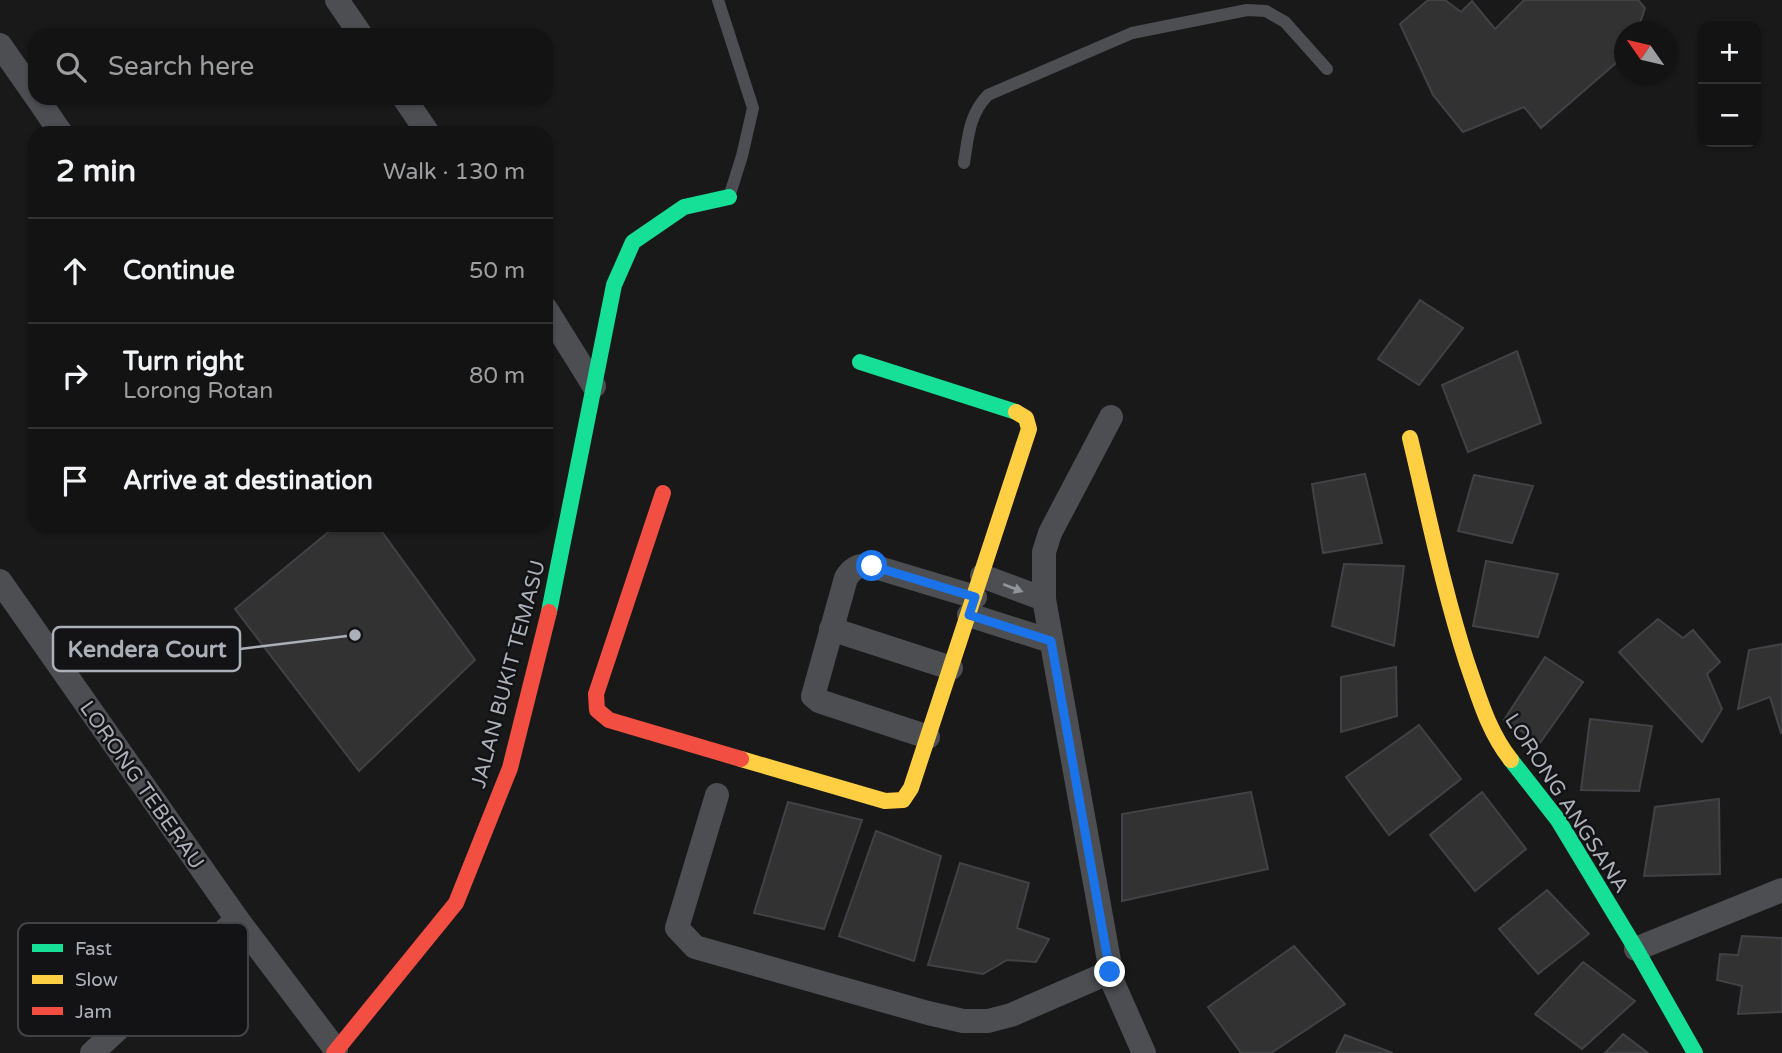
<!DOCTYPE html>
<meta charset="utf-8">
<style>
:root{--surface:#131313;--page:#1c1c1c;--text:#f1f3f6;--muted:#9d9ea0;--line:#323233}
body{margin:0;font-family:"Varela Round",sans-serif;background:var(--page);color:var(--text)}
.controls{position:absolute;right:21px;top:21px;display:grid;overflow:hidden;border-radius:14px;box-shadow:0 2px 5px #0004}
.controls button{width:63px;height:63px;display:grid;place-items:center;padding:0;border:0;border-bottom:2px solid var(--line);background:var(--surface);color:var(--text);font:35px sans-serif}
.compass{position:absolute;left:1614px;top:21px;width:63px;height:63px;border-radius:50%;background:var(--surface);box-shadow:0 2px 5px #0004;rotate:304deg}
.stop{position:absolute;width:21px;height:21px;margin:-16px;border:5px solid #1a73e8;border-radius:50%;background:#fff}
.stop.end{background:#1a73e8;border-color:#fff;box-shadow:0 2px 7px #0008}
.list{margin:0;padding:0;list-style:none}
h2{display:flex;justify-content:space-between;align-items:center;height:91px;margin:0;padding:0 28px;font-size:30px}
h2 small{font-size:23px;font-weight:400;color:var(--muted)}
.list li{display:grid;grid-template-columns:46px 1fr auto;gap:21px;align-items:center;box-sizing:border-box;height:105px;padding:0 28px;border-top:2px solid var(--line)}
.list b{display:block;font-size:26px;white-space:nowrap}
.list p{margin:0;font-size:23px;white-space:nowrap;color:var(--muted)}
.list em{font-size:23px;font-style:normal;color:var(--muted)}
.icon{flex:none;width:38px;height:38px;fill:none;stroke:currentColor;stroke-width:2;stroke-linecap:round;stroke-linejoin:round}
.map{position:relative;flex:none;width:1782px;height:1053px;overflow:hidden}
.search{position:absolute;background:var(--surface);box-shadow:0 2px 5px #0004;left:28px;top:28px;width:525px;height:77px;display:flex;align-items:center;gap:18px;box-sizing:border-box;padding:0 24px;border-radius:21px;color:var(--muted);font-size:26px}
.panel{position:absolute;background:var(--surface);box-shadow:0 2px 5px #0004;left:28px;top:126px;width:525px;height:406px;border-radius:21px}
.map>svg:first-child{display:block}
.building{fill:#323233;stroke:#414245;stroke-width:2}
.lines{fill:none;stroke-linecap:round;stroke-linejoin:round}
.lane{stroke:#4d4e52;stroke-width:12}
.street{stroke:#4d4e52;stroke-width:24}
.fast{stroke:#16e098;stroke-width:16}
.slow{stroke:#ffcf43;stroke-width:16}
.jam{stroke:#f24e42;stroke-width:16}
.oneway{fill:#8f939a}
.route{stroke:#1a73e8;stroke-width:9}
.labels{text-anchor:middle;stroke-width:5;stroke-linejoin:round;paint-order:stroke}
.street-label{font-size:21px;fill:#abb0b9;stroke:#131315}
.key{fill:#131315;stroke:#414246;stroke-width:2}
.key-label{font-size:19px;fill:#abb0b9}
.leader{fill:none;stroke:#abb0b9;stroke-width:2.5}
.callout-dot{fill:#abb0b9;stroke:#131315;stroke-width:2.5}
.callout{fill:#131315;stroke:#abb0b9;stroke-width:2.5}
.callout-label{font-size:23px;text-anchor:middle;font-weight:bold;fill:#abb0b9}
</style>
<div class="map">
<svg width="1782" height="1053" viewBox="0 0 1782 1053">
<rect width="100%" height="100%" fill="#191919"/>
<g class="building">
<polygon points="1428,0 1445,0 1461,12 1472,1 1495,29 1524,0 1638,0 1645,8 1637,32 1624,32 1624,56 1541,128 1524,107 1463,132 1433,95 1400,24"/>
<polygon points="1420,300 1463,328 1419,385 1378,359"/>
<polygon points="1517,351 1541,423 1468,452 1442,385"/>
<polygon points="1365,474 1382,543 1323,553 1312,484"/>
<polygon points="1474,475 1533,486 1512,543 1458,531"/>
<polygon points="337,525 377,525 475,660 359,771 235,609"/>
<polygon points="1486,561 1558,574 1538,637 1473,626"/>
<polygon points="1344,564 1404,566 1394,646 1332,626"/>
<polygon points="1658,619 1683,638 1693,630 1720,662 1707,674 1722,709 1702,742 1619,652"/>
<polygon points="1782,644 1782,732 1781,733 1770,697 1738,709 1749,650"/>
<polygon points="1545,657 1583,682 1540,743 1504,720"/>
<polygon points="1396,667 1397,716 1341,732 1341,677"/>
<polygon points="1590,719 1652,726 1639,791 1581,790"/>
<polygon points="1419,725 1461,779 1389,835 1346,777"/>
<polygon points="1251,792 1268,869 1122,901 1122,814"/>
<polygon points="1482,792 1526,849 1475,891 1430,835"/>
<polygon points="1719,799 1720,874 1644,876 1655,807"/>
<polygon points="788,802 862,820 824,929 754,913"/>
<polygon points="876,831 941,856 914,961 839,936"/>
<polygon points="960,863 1029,883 1017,928 1049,939 1036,962 1007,960 983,974 928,965"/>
<polygon points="1547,890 1589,934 1538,974 1499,929"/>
<polygon points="1742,936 1782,938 1782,1012 1738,1014 1742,986 1717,980 1720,954 1738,955"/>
<polygon points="1294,946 1345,1004 1271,1053 1241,1053 1208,1007"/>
<polygon points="1583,962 1635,1001 1582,1049 1535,1014"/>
<polygon points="1623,1034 1648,1053 1605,1053"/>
<polygon points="1345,1035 1393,1053 1336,1053"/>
</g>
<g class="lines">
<g class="lane">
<polyline points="718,0 753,108 742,156 730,194"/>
<path d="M964,163C968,138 969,114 988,95L1132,33L1247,10L1266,11L1285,22L1327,69"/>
</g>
<g class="street">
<polyline points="337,0 361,35"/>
<polyline points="0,45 35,95"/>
<polyline points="37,98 61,133"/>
<polyline points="404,98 428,133"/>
<polyline points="546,309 594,386"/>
<polyline points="1111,417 1050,533 1044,552 1044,599 1113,983 1144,1053"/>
<polyline points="982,576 1044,599"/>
<polyline points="0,581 237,919 336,1050"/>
<polyline points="969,615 1051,641"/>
<polyline points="831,629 951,668"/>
<path d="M928,737L819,701L813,696L846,578C852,568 860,564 872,566L975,597"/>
<polyline points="717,795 677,928 695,947 928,1013 963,1021 988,1021 1011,1015 1110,972"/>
<polyline points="1636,949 1782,890"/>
<polyline points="92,1053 237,919"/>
</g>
<g class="fast">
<polyline points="860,362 1016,412"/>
<polyline points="549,612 614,285 633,242 684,207 729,197"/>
<polyline points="1511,760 1558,820 1636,949 1695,1053"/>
</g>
<g class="slow">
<path d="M1410,438C1428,513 1443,589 1467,663C1479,697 1488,731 1511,760"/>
<polyline points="741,759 885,801 903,800 911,788 1029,429 1026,418 1016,412"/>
</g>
<g class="jam">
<polyline points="663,493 596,694 597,710 609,720 741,759"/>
<polyline points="334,1053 456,903 510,768 549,612"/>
</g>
</g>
<defs><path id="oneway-solid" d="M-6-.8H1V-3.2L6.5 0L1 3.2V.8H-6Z" transform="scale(1.75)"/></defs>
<use class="oneway" href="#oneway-solid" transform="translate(1013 588) rotate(21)"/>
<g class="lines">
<polyline class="route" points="872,566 975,597 969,615 1051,641 1110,972"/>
</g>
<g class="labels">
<g class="street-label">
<text transform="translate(508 674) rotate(-75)" y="7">JALAN BUKIT TEMASU</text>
<text transform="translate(142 785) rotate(55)" y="7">LORONG TEBERAU</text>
<text transform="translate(1567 803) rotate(57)" y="7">LORONG ANGSANA</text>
</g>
</g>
<rect x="18" y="923" width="230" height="113" rx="10" class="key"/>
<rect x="32" y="944" width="31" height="8" fill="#16e098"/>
<rect x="32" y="975" width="31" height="9" fill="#ffcf43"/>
<rect x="32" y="1007" width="31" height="8" fill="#f24e42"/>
<g class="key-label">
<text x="75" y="955">Fast</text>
<text x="75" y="986">Slow</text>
<text x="75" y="1018">Jam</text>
</g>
<path class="leader" d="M355 635L240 649"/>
<circle class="callout-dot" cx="355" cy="635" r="7"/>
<rect class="callout" x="53" y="627" width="187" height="44" rx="7"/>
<g class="callout-label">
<text x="147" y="657">Kendera Court</text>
</g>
</svg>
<div class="controls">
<button>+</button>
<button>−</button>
</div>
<svg class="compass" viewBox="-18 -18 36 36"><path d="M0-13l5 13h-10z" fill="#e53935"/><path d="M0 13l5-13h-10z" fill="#9d9ea0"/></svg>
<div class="stop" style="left:872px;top:566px"></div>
<div class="stop end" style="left:1110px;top:972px"></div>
<div class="search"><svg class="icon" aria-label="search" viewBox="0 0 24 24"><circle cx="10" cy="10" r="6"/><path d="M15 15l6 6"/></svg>Search here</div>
<section class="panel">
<h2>2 min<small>Walk · 130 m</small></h2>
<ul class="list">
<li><svg class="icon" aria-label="ahead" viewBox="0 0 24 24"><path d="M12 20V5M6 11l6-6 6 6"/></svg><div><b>Continue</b></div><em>50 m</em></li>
<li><svg class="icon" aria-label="right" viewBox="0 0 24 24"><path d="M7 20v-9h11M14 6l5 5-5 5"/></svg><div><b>Turn right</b><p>Lorong Rotan</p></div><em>80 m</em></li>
<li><svg class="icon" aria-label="arrive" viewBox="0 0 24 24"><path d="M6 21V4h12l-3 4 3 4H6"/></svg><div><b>Arrive at destination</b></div></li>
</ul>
</section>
</div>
